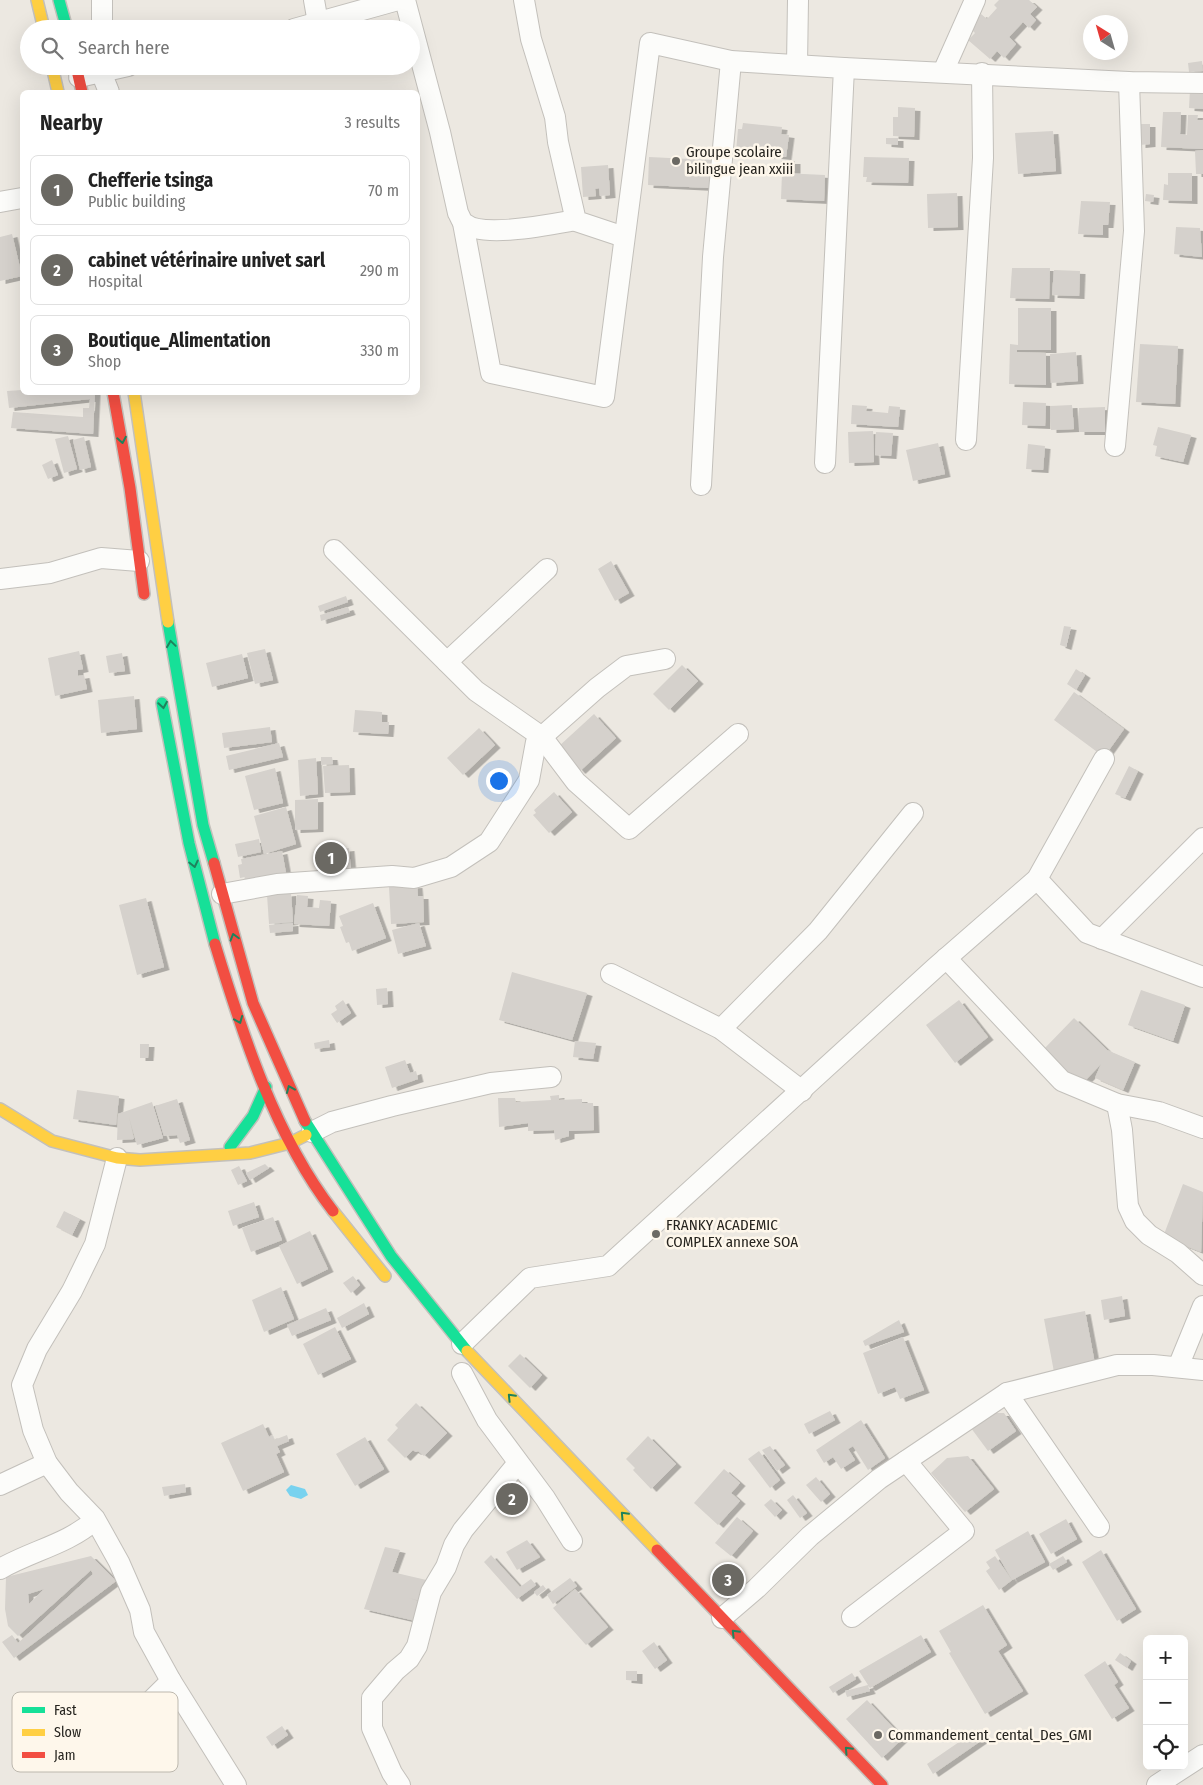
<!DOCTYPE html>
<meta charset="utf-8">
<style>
:root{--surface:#fff;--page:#f2f2f2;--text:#222;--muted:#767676;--line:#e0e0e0;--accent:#6b6963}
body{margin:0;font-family:"Fira Sans Condensed",sans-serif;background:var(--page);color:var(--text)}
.controls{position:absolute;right:15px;bottom:15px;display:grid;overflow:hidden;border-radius:8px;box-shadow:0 5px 20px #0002}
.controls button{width:45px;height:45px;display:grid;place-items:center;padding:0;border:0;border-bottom:1px solid var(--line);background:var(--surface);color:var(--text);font:25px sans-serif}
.compass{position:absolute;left:1083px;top:15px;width:45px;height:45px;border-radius:50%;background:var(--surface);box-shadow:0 5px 20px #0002;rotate:323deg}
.you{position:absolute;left:498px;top:780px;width:18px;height:18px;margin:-12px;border:4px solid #fff;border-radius:50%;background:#1a73e8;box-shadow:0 0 0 8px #1a73e833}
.badge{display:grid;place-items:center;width:32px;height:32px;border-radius:50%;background:var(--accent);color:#fff;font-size:16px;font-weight:700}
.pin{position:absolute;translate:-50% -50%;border:2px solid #fff;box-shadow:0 1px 5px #0006}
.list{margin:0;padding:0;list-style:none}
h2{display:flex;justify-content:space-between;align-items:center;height:65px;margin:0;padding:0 20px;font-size:21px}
h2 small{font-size:16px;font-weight:400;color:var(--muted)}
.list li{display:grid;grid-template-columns:32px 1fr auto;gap:15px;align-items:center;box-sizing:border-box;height:70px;margin:0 10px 10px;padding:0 10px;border:1px solid var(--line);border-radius:8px}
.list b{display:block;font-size:19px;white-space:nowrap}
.list p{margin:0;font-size:16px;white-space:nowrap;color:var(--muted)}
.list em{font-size:16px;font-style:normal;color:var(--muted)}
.icon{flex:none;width:28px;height:28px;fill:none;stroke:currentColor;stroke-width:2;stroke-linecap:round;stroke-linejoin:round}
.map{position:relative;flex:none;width:1203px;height:1785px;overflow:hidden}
.search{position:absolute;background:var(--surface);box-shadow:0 5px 20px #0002;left:20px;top:20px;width:400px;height:55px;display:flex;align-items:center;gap:12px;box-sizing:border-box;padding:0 18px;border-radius:28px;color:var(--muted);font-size:19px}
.panel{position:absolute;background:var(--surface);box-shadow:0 5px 20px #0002;left:20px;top:90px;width:400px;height:305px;border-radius:8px}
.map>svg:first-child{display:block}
.water{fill:#78d2ef}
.building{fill:#d5d1cc;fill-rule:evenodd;filter:url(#shadow)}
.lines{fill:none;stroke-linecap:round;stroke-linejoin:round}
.street-casing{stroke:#c3c0bb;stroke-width:22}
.fast-casing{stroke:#c3c0bb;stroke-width:14}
.slow-casing{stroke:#c3c0bb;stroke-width:14}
.jam-casing{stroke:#c3c0bb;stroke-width:14}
.street{stroke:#fcfcfa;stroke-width:20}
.fast{stroke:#16e098;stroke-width:11}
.slow{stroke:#ffcf43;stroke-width:11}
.jam{stroke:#f24e42;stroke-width:11}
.oneway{stroke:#1e825c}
.poi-dot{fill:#6b6963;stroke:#fef7eb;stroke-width:2}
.labels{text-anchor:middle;stroke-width:5;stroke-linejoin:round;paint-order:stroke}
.poi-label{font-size:15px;fill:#26241f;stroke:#fef7eb;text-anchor:start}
.key{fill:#fef7eb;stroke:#bdb8ae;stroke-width:1}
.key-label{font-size:14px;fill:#26241f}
</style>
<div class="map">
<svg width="1203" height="1785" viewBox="0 0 1203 1785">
<defs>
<filter id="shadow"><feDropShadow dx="5.5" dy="3" stdDeviation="0" flood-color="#0004"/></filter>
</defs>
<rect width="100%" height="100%" fill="#ece8e1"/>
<polygon class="water" points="291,1485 305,1489 308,1495 301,1499 290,1496 286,1490"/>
<g class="building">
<polygon points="999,0 1029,0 1037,7 1030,14 1036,20 1029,28 1023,22 1009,37 1016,44 1004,58 997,51 990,59 968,40 975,33 969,27 981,14 987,19 997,8 994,5"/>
<polygon points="1202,61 1203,71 1189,72 1188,63"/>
<polygon points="1190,89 1203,89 1203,109 1189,108"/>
<polygon points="898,107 915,108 914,137 893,136 893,117 898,117"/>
<polygon points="1163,112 1181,112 1180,134 1187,135 1188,115 1198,115 1197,120 1203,120 1203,149 1161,147"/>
<polygon points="743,123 782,127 781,134 789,135 786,157 736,152 738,129 742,129"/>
<polygon points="1140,124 1150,124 1150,144 1140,145"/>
<polygon points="1053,131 1056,171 1018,174 1015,133"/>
<polygon points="886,138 898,138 898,145 886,144"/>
<polygon points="1203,150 1203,174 1196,174 1195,151"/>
<polygon points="649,157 711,160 709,188 648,185"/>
<polygon points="864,157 909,158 908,183 866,182 867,177 863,177"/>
<rect x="781" y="161" width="14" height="10"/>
<polygon points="608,165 610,195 600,196 599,188 595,189 596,196 583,197 581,167"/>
<polygon points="782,173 825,175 824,201 781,199"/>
<polygon points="1168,173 1192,173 1192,201 1163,200 1164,184 1168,185"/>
<polygon points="957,193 958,227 928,228 927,194"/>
<polygon points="1146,194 1154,195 1153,202 1145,201"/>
<polygon points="1081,201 1110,202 1108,225 1103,225 1103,235 1078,234"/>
<polygon points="1176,227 1200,228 1202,257 1174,254"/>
<polygon points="12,234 22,276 0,281 0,237"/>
<polygon points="1012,268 1050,268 1049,299 1010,298"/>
<polygon points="1054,270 1080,271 1079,296 1052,295"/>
<polygon points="1018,308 1051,308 1051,350 1017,350 1017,352 1046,353 1046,385 1009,384 1010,344 1018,345"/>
<polygon points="1140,344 1178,346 1175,404 1136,402"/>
<polygon points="1076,352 1078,381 1051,383 1050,354"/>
<polygon points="22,390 22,392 95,392 93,434 11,428 13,412 83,417 83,408 89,408 90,399 9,408 7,391"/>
<polygon points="1023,402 1046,403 1045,426 1022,425"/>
<polygon points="852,405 867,406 866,411 888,413 889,406 900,407 898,427 851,424"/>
<polygon points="1072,405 1074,429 1051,430 1050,406"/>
<polygon points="1105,407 1105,432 1079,432 1079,408"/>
<polygon points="1158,427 1191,435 1183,462 1155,456 1157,446 1153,445"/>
<polygon points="873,431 874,462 849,463 848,432"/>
<polygon points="876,432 893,433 891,456 875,455"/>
<polygon points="68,436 77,469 64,473 55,439"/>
<polygon points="84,437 91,467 80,470 73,440"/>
<polygon points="938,443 945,474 913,481 906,450"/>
<polygon points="1028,444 1045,446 1043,470 1026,469"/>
<polygon points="52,460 58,475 48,479 42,465"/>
<polygon points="611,561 629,593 615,601 598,569"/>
<polygon points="346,596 348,602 320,612 318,606"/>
<polygon points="348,607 350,612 321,621 320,615"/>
<polygon points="1064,626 1071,627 1066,647 1060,645"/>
<polygon points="265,649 273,680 255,684 247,653"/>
<polygon points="79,651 83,669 78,670 78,676 84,675 87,689 55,696 48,658"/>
<polygon points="122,653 125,671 109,673 106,656"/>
<polygon points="242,654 248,678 212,687 206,663"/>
<polygon points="682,665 698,681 669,710 653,694"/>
<polygon points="1076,669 1085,675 1076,690 1067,684"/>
<polygon points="1074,692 1124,729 1104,757 1054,720"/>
<polygon points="134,696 137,729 101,733 98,700"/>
<polygon points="355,710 382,712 382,722 389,722 388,734 353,732"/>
<polygon points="594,714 616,738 580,771 558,747"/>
<polygon points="270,727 272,742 224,748 222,733"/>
<polygon points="479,728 495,745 463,775 447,758"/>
<polygon points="279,743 283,757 229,770 226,756"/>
<polygon points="321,757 332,757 333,764 321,765"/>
<polygon points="316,758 318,794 300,796 298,760"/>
<polygon points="349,765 350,792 325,793 323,766"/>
<polygon points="1129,766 1138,771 1125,798 1115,794"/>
<polygon points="275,768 283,803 254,810 245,776"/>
<polygon points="554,792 572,812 549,833 533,815 536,813 534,810"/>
<polygon points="318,799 318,829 295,830 295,800"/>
<polygon points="286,807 296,844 264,854 254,816"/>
<polygon points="259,839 261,852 238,857 235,844"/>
<polygon points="349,848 351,870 320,873 318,851"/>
<polygon points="282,851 286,873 245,881 245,877 240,878 238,865 242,864 241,859"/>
<polygon points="417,885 418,896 423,896 424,922 391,924 389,887"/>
<polygon points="291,893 293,922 269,924 267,895"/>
<polygon points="297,895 308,896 307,907 319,908 320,900 331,901 329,926 294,924"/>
<polygon points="146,898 164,967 137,975 119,905"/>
<polygon points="373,903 386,938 352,951 349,942 346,943 340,927 343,926 339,916"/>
<polygon points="293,923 293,931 270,933 269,925"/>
<polygon points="419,923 426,946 398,954 392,930"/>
<polygon points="512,972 587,993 572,1040 499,1020"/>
<polygon points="387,988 388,1004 377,1005 376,989"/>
<polygon points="1141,990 1185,1005 1173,1041 1128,1025"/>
<polygon points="343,1000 351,1013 337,1023 331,1014 337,1010 335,1006"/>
<polygon points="959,1000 988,1037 955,1063 926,1025"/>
<polygon points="1074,1018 1107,1050 1135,1062 1123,1090 1095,1078 1101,1064 1081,1085 1043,1050"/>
<polygon points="329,1040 330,1047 315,1049 314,1043"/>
<polygon points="575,1041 596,1043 593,1059 573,1057"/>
<polygon points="140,1044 149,1044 148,1058 140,1058"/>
<polygon points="405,1060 410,1073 416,1071 418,1079 392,1088 385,1067"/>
<polygon points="77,1090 119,1096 116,1125 73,1119"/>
<polygon points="559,1095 559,1100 582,1099 582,1103 593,1103 594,1130 569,1131 569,1136 555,1140 554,1130 528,1131 528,1123 499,1127 498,1098 515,1098 516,1102 551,1100 550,1096"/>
<polygon points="177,1099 190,1140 180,1143 177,1135 164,1136 155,1106"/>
<polygon points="152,1102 163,1138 137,1145 129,1117 134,1139 117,1140 118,1114"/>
<polygon points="265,1164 269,1168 250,1180 246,1173"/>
<polygon points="239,1166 247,1181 238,1185 231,1170"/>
<polygon points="1183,1184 1203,1192 1201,1252 1163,1237"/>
<polygon points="254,1202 259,1217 233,1226 228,1211"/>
<polygon points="64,1211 80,1219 72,1235 56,1227"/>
<polygon points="273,1217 282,1240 251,1252 242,1228"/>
<polygon points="310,1231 328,1269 297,1284 279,1246"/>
<polygon points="353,1276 360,1285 351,1293 343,1283"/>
<polygon points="281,1287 294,1319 264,1332 252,1300"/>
<polygon points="1122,1296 1125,1316 1104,1320 1101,1300"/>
<polygon points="364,1303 369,1314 342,1328 337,1318"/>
<polygon points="326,1308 331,1320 292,1336 287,1325"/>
<polygon points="1085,1311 1095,1364 1054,1372 1044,1319"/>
<polygon points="899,1320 904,1332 865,1346 863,1341"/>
<polygon points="335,1327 351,1359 318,1375 303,1344"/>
<polygon points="903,1337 924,1390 900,1399 895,1387 878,1394 863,1353"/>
<polygon points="520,1354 542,1375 530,1388 508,1366"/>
<polygon points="416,1403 447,1433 424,1456 418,1451 416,1452 413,1450 405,1458 387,1440 398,1428 395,1425"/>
<polygon points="830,1411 835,1420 809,1434 804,1424"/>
<polygon points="992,1413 1004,1413 1016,1431 988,1451 971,1428"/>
<polygon points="861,1420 885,1458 868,1470 853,1446 848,1449 855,1460 841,1469 833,1457 824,1463 816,1450"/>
<polygon points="263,1424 269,1437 272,1435 274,1440 287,1435 289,1441 277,1446 280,1452 276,1454 284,1472 243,1491 221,1443"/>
<polygon points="648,1436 676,1464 651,1489 633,1470 635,1468 626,1459"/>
<polygon points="365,1437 384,1469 355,1486 336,1454"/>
<polygon points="770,1446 785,1465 777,1471 762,1450"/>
<polygon points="759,1451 780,1480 770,1488 748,1459"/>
<polygon points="968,1456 994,1489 965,1512 931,1473 947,1458"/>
<polygon points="724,1469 740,1483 731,1493 740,1501 718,1525 694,1503"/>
<polygon points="816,1477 830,1494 821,1502 806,1485"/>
<polygon points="185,1484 186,1492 164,1496 162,1487"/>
<polygon points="793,1495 807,1513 800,1518 787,1500"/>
<polygon points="771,1499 782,1510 775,1517 764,1505"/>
<polygon points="737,1517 753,1531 731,1556 715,1543"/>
<polygon points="1066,1519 1077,1539 1051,1554 1039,1534"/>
<polygon points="1028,1531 1045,1562 1012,1580 995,1550"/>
<polygon points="527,1540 540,1557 517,1570 506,1552"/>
<polygon points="385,1547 400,1550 392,1572 435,1582 428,1603 409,1598 424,1603 420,1622 364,1609"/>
<polygon points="1101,1550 1136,1609 1117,1621 1082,1562"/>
<polygon points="491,1555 520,1587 531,1579 536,1585 517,1599 484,1562"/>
<path d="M91,1556L116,1581L14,1658L2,1642L12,1635L18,1643L93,1574L91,1570L18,1636L8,1626L5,1609L6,1577ZM44,1589L29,1604L28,1594Z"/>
<polygon points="995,1556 1012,1580 999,1590 986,1571 990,1568 986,1562"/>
<polygon points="1063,1556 1067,1562 1053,1570 1049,1564"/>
<polygon points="570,1578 577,1586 553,1604 547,1595"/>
<polygon points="543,1585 546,1589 537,1596 534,1592"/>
<polygon points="575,1589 608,1627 586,1645 553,1608"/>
<polygon points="983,1605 1007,1645 998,1651 1023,1691 985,1714 949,1653 951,1652 939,1631"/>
<polygon points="921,1635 931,1652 870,1688 868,1686 870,1691 847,1697 845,1691 868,1685 859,1671"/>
<polygon points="654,1642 667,1660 655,1669 642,1651"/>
<polygon points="1120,1653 1131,1661 1127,1668 1115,1660"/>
<polygon points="1105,1661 1118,1682 1114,1685 1129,1708 1112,1719 1084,1675"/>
<polygon points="626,1671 637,1671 637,1681 626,1680"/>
<polygon points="852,1673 856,1679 833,1693 829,1687"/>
<polygon points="867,1700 903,1738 882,1758 846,1719"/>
<polygon points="282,1726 288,1735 272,1746 266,1737"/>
<polygon points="978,1729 985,1738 933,1774 927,1764"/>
</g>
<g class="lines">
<defs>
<g id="street">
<polyline points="314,0 318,23"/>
<path d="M405,0L440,132L458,213C460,216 461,221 464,223C482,239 553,224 576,220"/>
<polyline points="524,0 531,39 555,117 558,142 576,221 624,237"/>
<polyline points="102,29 102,0"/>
<polyline points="294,29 398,0"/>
<polyline points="797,65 798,0"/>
<polyline points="101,66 101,72 109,92"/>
<polyline points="844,68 1129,82 1203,83"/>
<polyline points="943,72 975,0"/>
<polyline points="79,77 128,66"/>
<polyline points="0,202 22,198"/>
<polyline points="463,223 491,373 604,397 650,43 731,61 844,68 825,463"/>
<polyline points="966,440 983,158 982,73"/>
<polyline points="1115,446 1134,231 1129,82"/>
<polyline points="701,485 713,257 731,61"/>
<polyline points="334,550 476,691 542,737 576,782 629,829 738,734"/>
<polyline points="0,579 50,573 101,558 139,561"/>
<polyline points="447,662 547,569"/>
<polyline points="1037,879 1087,933 1203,977"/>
<polyline points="222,894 277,884 392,876 414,878 451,867 489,842 529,780 536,742 597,688 626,666 665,659"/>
<polyline points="1102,939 1203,838"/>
<polyline points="946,958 1062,1081 1117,1104 1159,1112 1203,1128"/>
<polyline points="611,974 721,1029 802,1091"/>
<polyline points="721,1029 818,931 913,813"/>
<polyline points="1117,1104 1122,1130 1128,1206 1135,1221 1149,1235 1178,1253 1203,1275"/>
<polyline points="312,1132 332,1122 392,1106 491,1083 551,1077"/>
<polyline points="117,1158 95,1244 72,1291 37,1349 22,1385 33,1430 47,1463 69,1492 95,1519 119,1562 140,1610 144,1632 171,1681"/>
<polyline points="462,1344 530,1278 608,1266 935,968 1037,879 1104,759"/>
<polyline points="1178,1367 1203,1306"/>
<polyline points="462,1373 487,1420 545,1498 572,1541"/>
<polyline points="1007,1393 1099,1527"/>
<polyline points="0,1485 47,1463"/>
<path d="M0,1569C31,1551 68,1544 95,1520"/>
<polyline points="852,1617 964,1531 906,1461"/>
<polyline points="722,1618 757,1588 810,1536 879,1479 1007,1393 1117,1365 1153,1365 1203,1370"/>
<polyline points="102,1749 171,1681 236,1785"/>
<polyline points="400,1785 392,1773 372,1728 372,1698 395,1671 409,1659 417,1646 431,1592 446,1567 454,1545 463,1530 518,1463"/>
<polyline points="1157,1785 1203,1755"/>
</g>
<g id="fast">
<polyline points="59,0 67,29"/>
<polyline points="168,622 203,825 214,863"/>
<polyline points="162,703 189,843 215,944"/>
<polyline points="305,1121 391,1256 467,1351"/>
<polyline points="230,1147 253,1116 266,1087"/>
</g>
<g id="slow">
<polyline points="37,0 44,29"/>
<polyline points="52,66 58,92"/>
<polyline points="134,392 168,622"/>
<polyline points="0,1109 52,1141 117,1158 140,1160 250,1153 290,1143 306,1135"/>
<polyline points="333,1211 385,1276"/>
<polyline points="467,1351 657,1550"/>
</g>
<g id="jam">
<polyline points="76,66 82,92"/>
<polyline points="113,392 130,488 144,594"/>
<polyline points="214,863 253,1003 305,1121"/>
<path d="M215,944C242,1033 275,1136 333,1211"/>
<polyline points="657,1550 882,1785"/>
</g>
</defs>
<use href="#street" class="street-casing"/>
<use href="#fast" class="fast-casing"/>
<use href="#slow" class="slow-casing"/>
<use href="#jam" class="jam-casing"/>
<use href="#street" class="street"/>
<use href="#fast" class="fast"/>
<use href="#slow" class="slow"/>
<use href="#jam" class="jam"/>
</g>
<defs><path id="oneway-chevron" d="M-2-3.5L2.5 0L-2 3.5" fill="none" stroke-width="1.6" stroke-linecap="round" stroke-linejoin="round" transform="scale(1.25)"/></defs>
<g class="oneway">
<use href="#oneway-chevron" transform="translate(122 440) rotate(80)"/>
<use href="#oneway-chevron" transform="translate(171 644) rotate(-98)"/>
<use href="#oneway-chevron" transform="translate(163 705) rotate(81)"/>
<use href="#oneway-chevron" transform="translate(194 864) rotate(77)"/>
<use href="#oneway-chevron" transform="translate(234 937) rotate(-106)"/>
<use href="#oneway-chevron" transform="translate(239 1020) rotate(68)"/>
<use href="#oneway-chevron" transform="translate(290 1089) rotate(-113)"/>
<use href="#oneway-chevron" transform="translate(511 1397) rotate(-134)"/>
<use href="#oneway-chevron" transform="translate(624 1515) rotate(-133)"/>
<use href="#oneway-chevron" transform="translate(735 1633) rotate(-134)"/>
<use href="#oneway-chevron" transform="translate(848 1750) rotate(-133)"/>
</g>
<g class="poi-dot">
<circle cx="676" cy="161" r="5"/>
<circle cx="656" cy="1234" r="5"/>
<circle cx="878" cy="1735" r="5"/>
</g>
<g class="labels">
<g class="poi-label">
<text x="686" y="157">Groupe scolaire<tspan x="686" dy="17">bilingue jean xxiii</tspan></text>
<text x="666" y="1230">FRANKY ACADEMIC<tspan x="666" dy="17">COMPLEX annexe SOA</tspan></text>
<text x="888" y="1740">Commandement_cental_Des_GMI</text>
</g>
</g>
<rect x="12" y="1692" width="166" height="80" rx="8" class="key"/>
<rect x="22" y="1707" width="23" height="6" fill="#16e098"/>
<rect x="22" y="1729" width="23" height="7" fill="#ffcf43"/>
<rect x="22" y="1752" width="23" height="6" fill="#f24e42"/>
<g class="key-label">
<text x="54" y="1715">Fast</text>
<text x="54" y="1737">Slow</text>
<text x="54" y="1760">Jam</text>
</g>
</svg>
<div class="controls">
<button>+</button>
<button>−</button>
<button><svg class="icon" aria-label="locate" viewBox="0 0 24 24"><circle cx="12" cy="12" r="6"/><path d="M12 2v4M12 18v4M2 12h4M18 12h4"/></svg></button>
</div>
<svg class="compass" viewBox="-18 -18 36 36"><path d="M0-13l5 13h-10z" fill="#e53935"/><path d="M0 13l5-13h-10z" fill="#767676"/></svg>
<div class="you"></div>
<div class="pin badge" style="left:331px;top:858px">1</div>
<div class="pin badge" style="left:512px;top:1499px">2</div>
<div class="pin badge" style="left:728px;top:1580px">3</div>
<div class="search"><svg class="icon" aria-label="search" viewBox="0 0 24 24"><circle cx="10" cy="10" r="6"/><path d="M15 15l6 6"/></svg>Search here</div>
<section class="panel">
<h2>Nearby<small>3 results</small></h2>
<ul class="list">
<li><span class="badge">1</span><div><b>Chefferie tsinga</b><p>Public building</p></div><em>70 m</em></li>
<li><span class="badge">2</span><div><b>cabinet vétérinaire univet sarl</b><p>Hospital</p></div><em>290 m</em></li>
<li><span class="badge">3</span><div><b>Boutique_Alimentation</b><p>Shop</p></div><em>330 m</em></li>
</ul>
</section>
</div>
